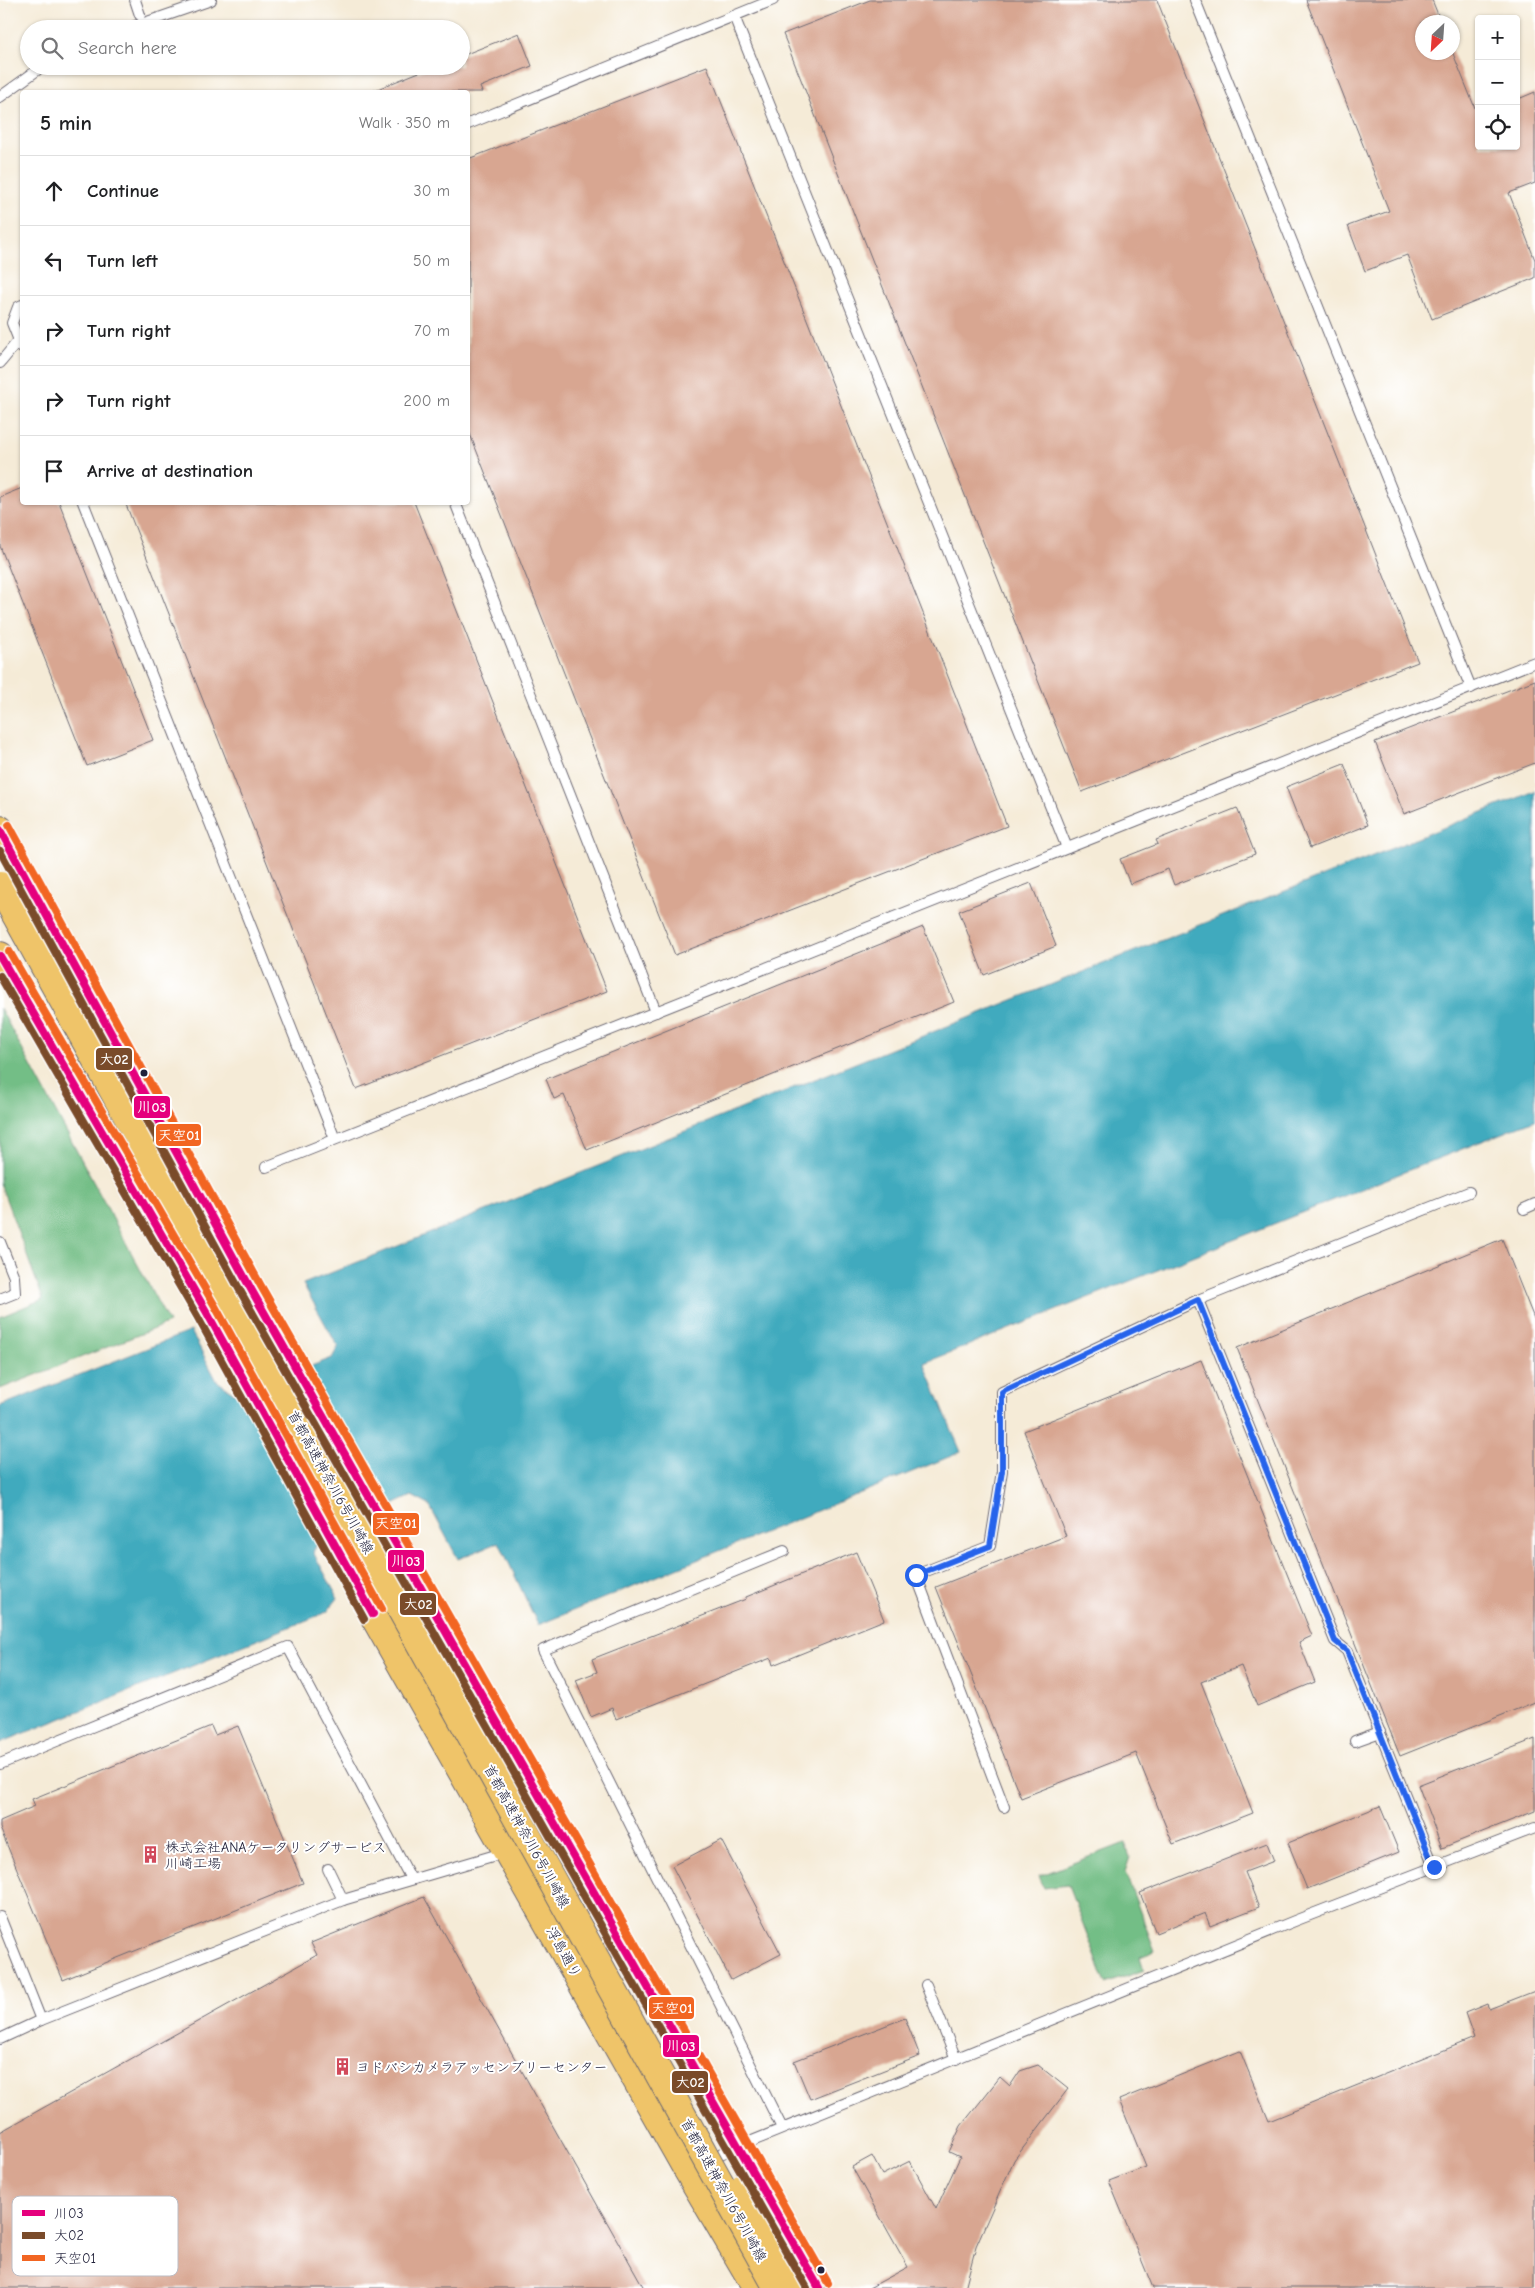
<!DOCTYPE html>
<meta charset="utf-8">
<style>
:root{--surface:#fff;--page:#f2f2f2;--text:#202124;--muted:#757577;--line:#e0e0e0}
body{margin:0;font-family:"Comic Neue","Klee One",sans-serif;background:var(--page);color:var(--text)}
.controls{position:absolute;right:15px;top:15px;display:grid;overflow:hidden;border-radius:5px;box-shadow:0 1px 4px #0004}
.controls button{width:45px;height:45px;display:grid;place-items:center;padding:0;border:0;border-bottom:1px solid var(--line);background:var(--surface);color:var(--text);font:25px sans-serif}
.compass{position:absolute;left:1415px;top:15px;width:45px;height:45px;border-radius:50%;background:var(--surface);box-shadow:0 1px 4px #0004;rotate:205deg}
.stop{position:absolute;width:15px;height:15px;margin:-11px;border:4px solid #2563eb;border-radius:50%;background:#fff}
.stop.end{background:#2563eb;border-color:#fff;box-shadow:0 1px 5px #0008}
.list{margin:0;padding:0;list-style:none}
h2{display:flex;justify-content:space-between;align-items:center;height:65px;margin:0;padding:0 20px;font-size:21px}
h2 small{font-size:16px;font-weight:400;color:var(--muted)}
.list li{display:grid;grid-template-columns:32px 1fr auto;gap:15px;align-items:center;box-sizing:border-box;height:70px;padding:0 20px;border-top:1px solid var(--line)}
.list b{display:block;font-size:19px;white-space:nowrap}
.list em{font-size:16px;font-style:normal;color:var(--muted)}
.icon{flex:none;width:28px;height:28px;fill:none;stroke:currentColor;stroke-width:2;stroke-linecap:round;stroke-linejoin:round}
.map{position:relative;flex:none;width:1535px;height:2288px;overflow:hidden}
.search{position:absolute;background:var(--surface);box-shadow:0 1px 4px #0004;left:20px;top:20px;width:450px;height:55px;display:flex;align-items:center;gap:12px;box-sizing:border-box;padding:0 18px;border-radius:28px;color:var(--muted);font-size:19px}
.panel{position:absolute;background:var(--surface);box-shadow:0 1px 4px #0004;left:20px;top:90px;width:450px;height:415px;border-radius:5px}
.map>svg:first-child{display:block}
.forest{fill:#73be86;stroke:#4a7060}
.water{fill:#3faabe;stroke:#30667c}
.building{fill:#d8a691}
.lines{fill:none;stroke-linecap:round;stroke-linejoin:round}
.lane-casing{stroke:#6c6872;stroke-width:12}
.highway-casing{stroke:#6c6872;stroke-width:30}
.lane{stroke:#fff;stroke-width:10}
.highway{stroke:#efc469;stroke-width:28}
.highway-bridge-casing{stroke:#6c6872;stroke-width:30;stroke-linecap:butt}
.highway-bridge{stroke:#efc469;stroke-width:28}
.bus-1-casing{stroke:#fff;stroke-width:11}
.bus-2-casing{stroke:#fff;stroke-width:11}
.bus-3-casing{stroke:#fff;stroke-width:11}
.bus-1{stroke:#e5007d;stroke-width:8}
.bus-2{stroke:#7a4b2a;stroke-width:8}
.bus-3{stroke:#f26522;stroke-width:8}
.route{stroke:#2563eb;stroke-width:6}
.bus-dot{fill:#22223b;stroke:#fff;stroke-width:2}
.labels{text-anchor:middle;stroke-width:4;stroke-linejoin:round;paint-order:stroke}
.street-label{font-size:14px;fill:#22223b;stroke:#fff}
.poi-label{font-size:14px;fill:#22223b;stroke:#fff;text-anchor:start}
.key{fill:#fff;stroke:#bdbdc4;stroke-width:1}
.key-label{font-size:14px;fill:#22223b}
.line-badge{stroke:#fff;stroke-width:2}
.badge-label{font-size:14px;text-anchor:middle;font-weight:bold;fill:#fff}
</style>
<div class="map">
<svg width="1535" height="2288" viewBox="0 0 1535 2288">
<rect width="100%" height="100%" fill="#fff"/>
<filter id="ink" filterUnits="userSpaceOnUse"><feTurbulence type="fractalNoise" baseFrequency=".02" numOctaves="2"/><feDisplacementMap in="SourceGraphic" scale="10" xChannelSelector="R" yChannelSelector="G"/><feConvolveMatrix kernelMatrix="1 2 1 2 8 2 1 2 1" color-interpolation-filters="sRGB"/></filter>
<filter id="wash" filterUnits="userSpaceOnUse"><feTurbulence type="fractalNoise" baseFrequency=".0096" numOctaves="4" result="noise"/><feDisplacementMap in="SourceGraphic" scale="20" xChannelSelector="R" yChannelSelector="G"/><feGaussianBlur stdDeviation="1.12" result="paint"/><feColorMatrix in="noise" values="0 0 0 0 0 0 0 0 0 0 0 0 0 0 0 0 0 1.4 0 .05"/><feComposite in="paint" operator="in"/></filter>
<g filter="url(#wash)">
<rect width="100%" height="100%" fill="#f5ebd7"/>
<g class="forest">
<polygon points="0,1008 169,1323 0,1389 0,1317 43,1299 0,1183"/>
<polygon points="1125,1843 1130,1857 1125,1872 1155,1951 1140,1957 1144,1970 1106,1984 1068,1885 1044,1888 1039,1876"/>
</g>
<polygon class="water" points="1535,791 1535,1120 924,1363 961,1452 538,1625 499,1542 458,1559 429,1505 412,1496 320,1539 313,1552 338,1598 327,1612 0,1743 0,1406 191,1331 217,1381 237,1395 332,1358 338,1347 303,1284"/>
<g id="blocks">
<g class="building">
<polygon points="870,0 1157,0 1418,662 1082,792 783,34"/>
<polygon points="1306,0 1432,0 1441,22 1422,22 1422,52 1452,51 1479,118 1479,146 1516,146 1516,100 1535,92 1535,183 1509,193 1535,260 1535,278 1432,319 1407,255 1365,271 1348,226 1389,211"/>
<polygon points="519,33 532,66 480,87 482,92 370,92 434,66 461,66 461,56"/>
<polygon points="707,66 1007,826 675,955 468,429 468,159"/>
<polygon points="22,488 22,502 59,502 153,740 87,766 0,546 0,497"/>
<polygon points="125,502 414,502 607,991 356,1089"/>
<polygon points="1535,680 1535,763 1404,814 1375,742"/>
<polygon points="1344,764 1368,825 1310,848 1286,787"/>
<polygon points="1237,808 1255,854 1174,885 1168,869 1130,884 1120,859 1158,844 1156,840"/>
<polygon points="1031,883 1056,946 984,975 959,911"/>
<polygon points="923,927 954,1002 587,1150 564,1095 554,1099 546,1079"/>
<polygon points="1502,1239 1535,1321 1535,1702 1400,1756 1237,1348"/>
<polygon points="1201,1360 1312,1636 1299,1642 1315,1682 1257,1706 1241,1666 1201,1682 1253,1813 1173,1844 1136,1753 1021,1798 936,1587 1066,1536 1024,1431"/>
<polygon points="856,1552 884,1620 773,1665 771,1658 616,1719 612,1708 591,1717 576,1680 597,1672 592,1659 746,1599 746,1597"/>
<polygon points="211,1726 215,1735 238,1726 303,1883 63,1980 0,1828 0,1821 35,1806 32,1799"/>
<polygon points="1535,1739 1535,1811 1442,1848 1418,1785"/>
<polygon points="1380,1806 1399,1852 1307,1889 1288,1843"/>
<polygon points="721,1840 781,1954 731,1980 672,1866"/>
<polygon points="1267,1843 1274,1861 1245,1872 1259,1907 1210,1926 1205,1913 1156,1933 1140,1893"/>
<polygon points="424,1897 644,2288 0,2288 0,2132 317,1955 311,1943"/>
<polygon points="1535,1991 1535,2288 1153,2288 1109,2181 1146,2167 1119,2100 1240,2051 1269,2121 1474,2038 1465,2013 1487,2004 1489,2009"/>
<polygon points="905,2018 920,2056 810,2099 794,2061"/>
<polygon points="1038,2065 1068,2089 1014,2160 976,2246 965,2288 869,2288 908,2267 852,2167 872,2156 882,2175 910,2161 936,2209 960,2157 949,2152 961,2126 1000,2077 1010,2086 1020,2071"/>
</g>
</g>
</g>
<g filter="url(#ink)">
<use href="#blocks" fill-opacity="0" stroke="#6c6872" stroke-width="1"/>
<g class="lines">
<defs>
<g id="lane">
<polyline points="135,0 140,15"/>
<polyline points="1195,0 1471,688"/>
<polyline points="734,16 1067,848"/>
<polyline points="127,29 211,0"/>
<polyline points="0,97 43,66"/>
<polyline points="468,124 773,0"/>
<polyline points="22,305 18,307 12,323 22,348"/>
<polyline points="0,363 19,340"/>
<polyline points="83,502 335,1139"/>
<polyline points="455,502 656,1012"/>
<polyline points="266,1167 1535,662"/>
<polyline points="1524,1209 1535,1204"/>
<polyline points="0,1242 14,1277 15,1293 0,1299"/>
<polyline points="1198,1300 1469,1192"/>
<polyline points="1355,1741 1380,1732"/>
<polyline points="0,1764 288,1647 411,1879"/>
<polyline points="1004,1807 916,1575 990,1546 1002,1471 1002,1392 1198,1300 1335,1641 1347,1651 1434,1867"/>
<polyline points="328,1869 343,1900"/>
<polyline points="0,1917 41,2020"/>
<polyline points="926,1985 956,2059"/>
<polyline points="0,2039 41,2020 343,1900 506,1852"/>
<polyline points="782,2128 543,1650 784,1551"/>
<polyline points="708,2159 1297,1920 1535,1828"/>
</g>
<g id="highway">
<polyline points="0,830 252,1291 813,2279"/>
<polyline points="0,956 206,1311 373,1614 686,2167 757,2288"/>
</g>
</defs>
<use href="#lane" class="lane-casing"/>
<use href="#highway" class="highway-casing"/>
<use href="#lane" class="lane"/>
<use href="#highway" class="highway"/>
<defs>
<g id="highway-bridge">
<polyline points="0,886 778,2288"/>
<polyline points="743,2188 805,2288"/>
</g>
</defs>
<use href="#highway-bridge" class="highway-bridge-casing"/>
<use href="#highway-bridge" class="highway-bridge"/>
<defs>
<g id="bus-1">
<polyline points="0,830 252,1291 819,2288"/>
<polyline points="0,956 206,1311 373,1614"/>
</g>
<g id="bus-2">
<polyline points="0,851 243,1296 807,2288"/>
<polyline points="0,976 197,1316 364,1619"/>
</g>
<g id="bus-3">
<polyline points="9,825 261,1286 828,2283"/>
<polyline points="9,951 215,1306 382,1609"/>
</g>
</defs>
<use href="#bus-1" class="bus-1-casing"/>
<use href="#bus-2" class="bus-2-casing"/>
<use href="#bus-3" class="bus-3-casing"/>
<use href="#bus-1" class="bus-1"/>
<use href="#bus-2" class="bus-2"/>
<use href="#bus-3" class="bus-3"/>
</g>
</g>
<g class="lines" filter="url(#ink)">
<polyline class="route" points="916,1575 990,1546 1002,1471 1002,1392 1198,1300 1335,1641 1347,1651 1434,1867"/>
</g>
<defs>
<symbol id="building-bare" viewBox="-9 -9 18 18"><path d="M-4-6H4V6H1V3H-1V6H-4ZM-2.5-4.3h1.7v1.8h-1.7ZM.8-4.3h1.7v1.8H.8ZM-2.5-1h1.7V.8h-1.7ZM.8-1h1.7V.8H.8Z" fill="#d1495b" stroke="#fff" stroke-width="2.5" paint-order="stroke"/></symbol>
</defs>
<g fill-rule="evenodd">
<use href="#building-bare" x="138" y="1842" width="25" height="25"/>
<use href="#building-bare" x="330" y="2054" width="25" height="25"/>
</g>
<g class="bus-dot">
<circle cx="144" cy="1073" r="4.5"/>
<circle cx="821" cy="2270" r="4.5"/>
</g>
<g class="labels">
<g class="street-label">
<text transform="translate(331 1482) rotate(61)" y="5">首都高速神奈川6号川崎線</text>
<text transform="translate(527 1836) rotate(61)" y="5">首都高速神奈川6号川崎線</text>
<text transform="translate(564 1952) rotate(61)" y="5">浮島通り</text>
<text transform="translate(724 2190) rotate(61)" y="5">首都高速神奈川6号川崎線</text>
</g>
<g class="poi-label">
<text x="165" y="1852">株式会社ANAケータリングサービス<tspan x="165" dy="16">川崎工場</tspan></text>
<text x="356" y="2072">ヨドバシカメラアッセンブリーセンター</text>
</g>
</g>
<rect x="12" y="2196" width="166" height="80" rx="8" class="key"/>
<rect x="22" y="2210" width="23" height="6" fill="#e5007d"/>
<rect x="22" y="2232" width="23" height="7" fill="#7a4b2a"/>
<rect x="22" y="2255" width="23" height="6" fill="#f26522"/>
<g class="key-label">
<text x="54" y="2218">川03</text>
<text x="54" y="2240">大02</text>
<text x="54" y="2263">天空01</text>
</g>
<g class="line-badge">
<rect x="95" y="1047" width="38" height="24" rx="5" fill="#7a4b2a"/>
<rect x="133" y="1095" width="38" height="24" rx="5" fill="#e5007d"/>
<rect x="155" y="1123" width="47" height="24" rx="5" fill="#f26522"/>
<rect x="372" y="1512" width="48" height="24" rx="5" fill="#f26522"/>
<rect x="387" y="1549" width="38" height="24" rx="5" fill="#e5007d"/>
<rect x="399" y="1592" width="38" height="24" rx="5" fill="#7a4b2a"/>
<rect x="648" y="1996" width="47" height="24" rx="5" fill="#f26522"/>
<rect x="662" y="2034" width="38" height="24" rx="5" fill="#e5007d"/>
<rect x="671" y="2070" width="38" height="24" rx="5" fill="#7a4b2a"/>
</g>
<g class="badge-label">
<text x="114" y="1064">大02</text>
<text x="152" y="1112">川03</text>
<text x="179" y="1140">天空01</text>
<text x="396" y="1528">天空01</text>
<text x="406" y="1566">川03</text>
<text x="418" y="1609">大02</text>
<text x="672" y="2013">天空01</text>
<text x="681" y="2051">川03</text>
<text x="690" y="2087">大02</text>
</g>
</svg>
<div class="controls">
<button>+</button>
<button>−</button>
<button><svg class="icon" aria-label="locate" viewBox="0 0 24 24"><circle cx="12" cy="12" r="6"/><path d="M12 2v4M12 18v4M2 12h4M18 12h4"/></svg></button>
</div>
<svg class="compass" viewBox="-18 -18 36 36"><path d="M0-13l5 13h-10z" fill="#e53935"/><path d="M0 13l5-13h-10z" fill="#757577"/></svg>
<div class="stop" style="left:916px;top:1575px"></div>
<div class="stop end" style="left:1434px;top:1867px"></div>
<div class="search"><svg class="icon" aria-label="search" viewBox="0 0 24 24"><circle cx="10" cy="10" r="6"/><path d="M15 15l6 6"/></svg>Search here</div>
<section class="panel">
<h2>5 min<small>Walk · 350 m</small></h2>
<ul class="list">
<li><svg class="icon" aria-label="ahead" viewBox="0 0 24 24"><path d="M12 20V5M6 11l6-6 6 6"/></svg><div><b>Continue</b></div><em>30 m</em></li>
<li><svg class="icon" aria-label="left" viewBox="0 0 24 24"><path d="M17 20v-9H6M10 6l-5 5 5 5"/></svg><div><b>Turn left</b></div><em>50 m</em></li>
<li><svg class="icon" aria-label="right" viewBox="0 0 24 24"><path d="M7 20v-9h11M14 6l5 5-5 5"/></svg><div><b>Turn right</b></div><em>70 m</em></li>
<li><svg class="icon" aria-label="right" viewBox="0 0 24 24"><path d="M7 20v-9h11M14 6l5 5-5 5"/></svg><div><b>Turn right</b></div><em>200 m</em></li>
<li><svg class="icon" aria-label="arrive" viewBox="0 0 24 24"><path d="M6 21V4h12l-3 4 3 4H6"/></svg><div><b>Arrive at destination</b></div></li>
</ul>
</section>
</div>
